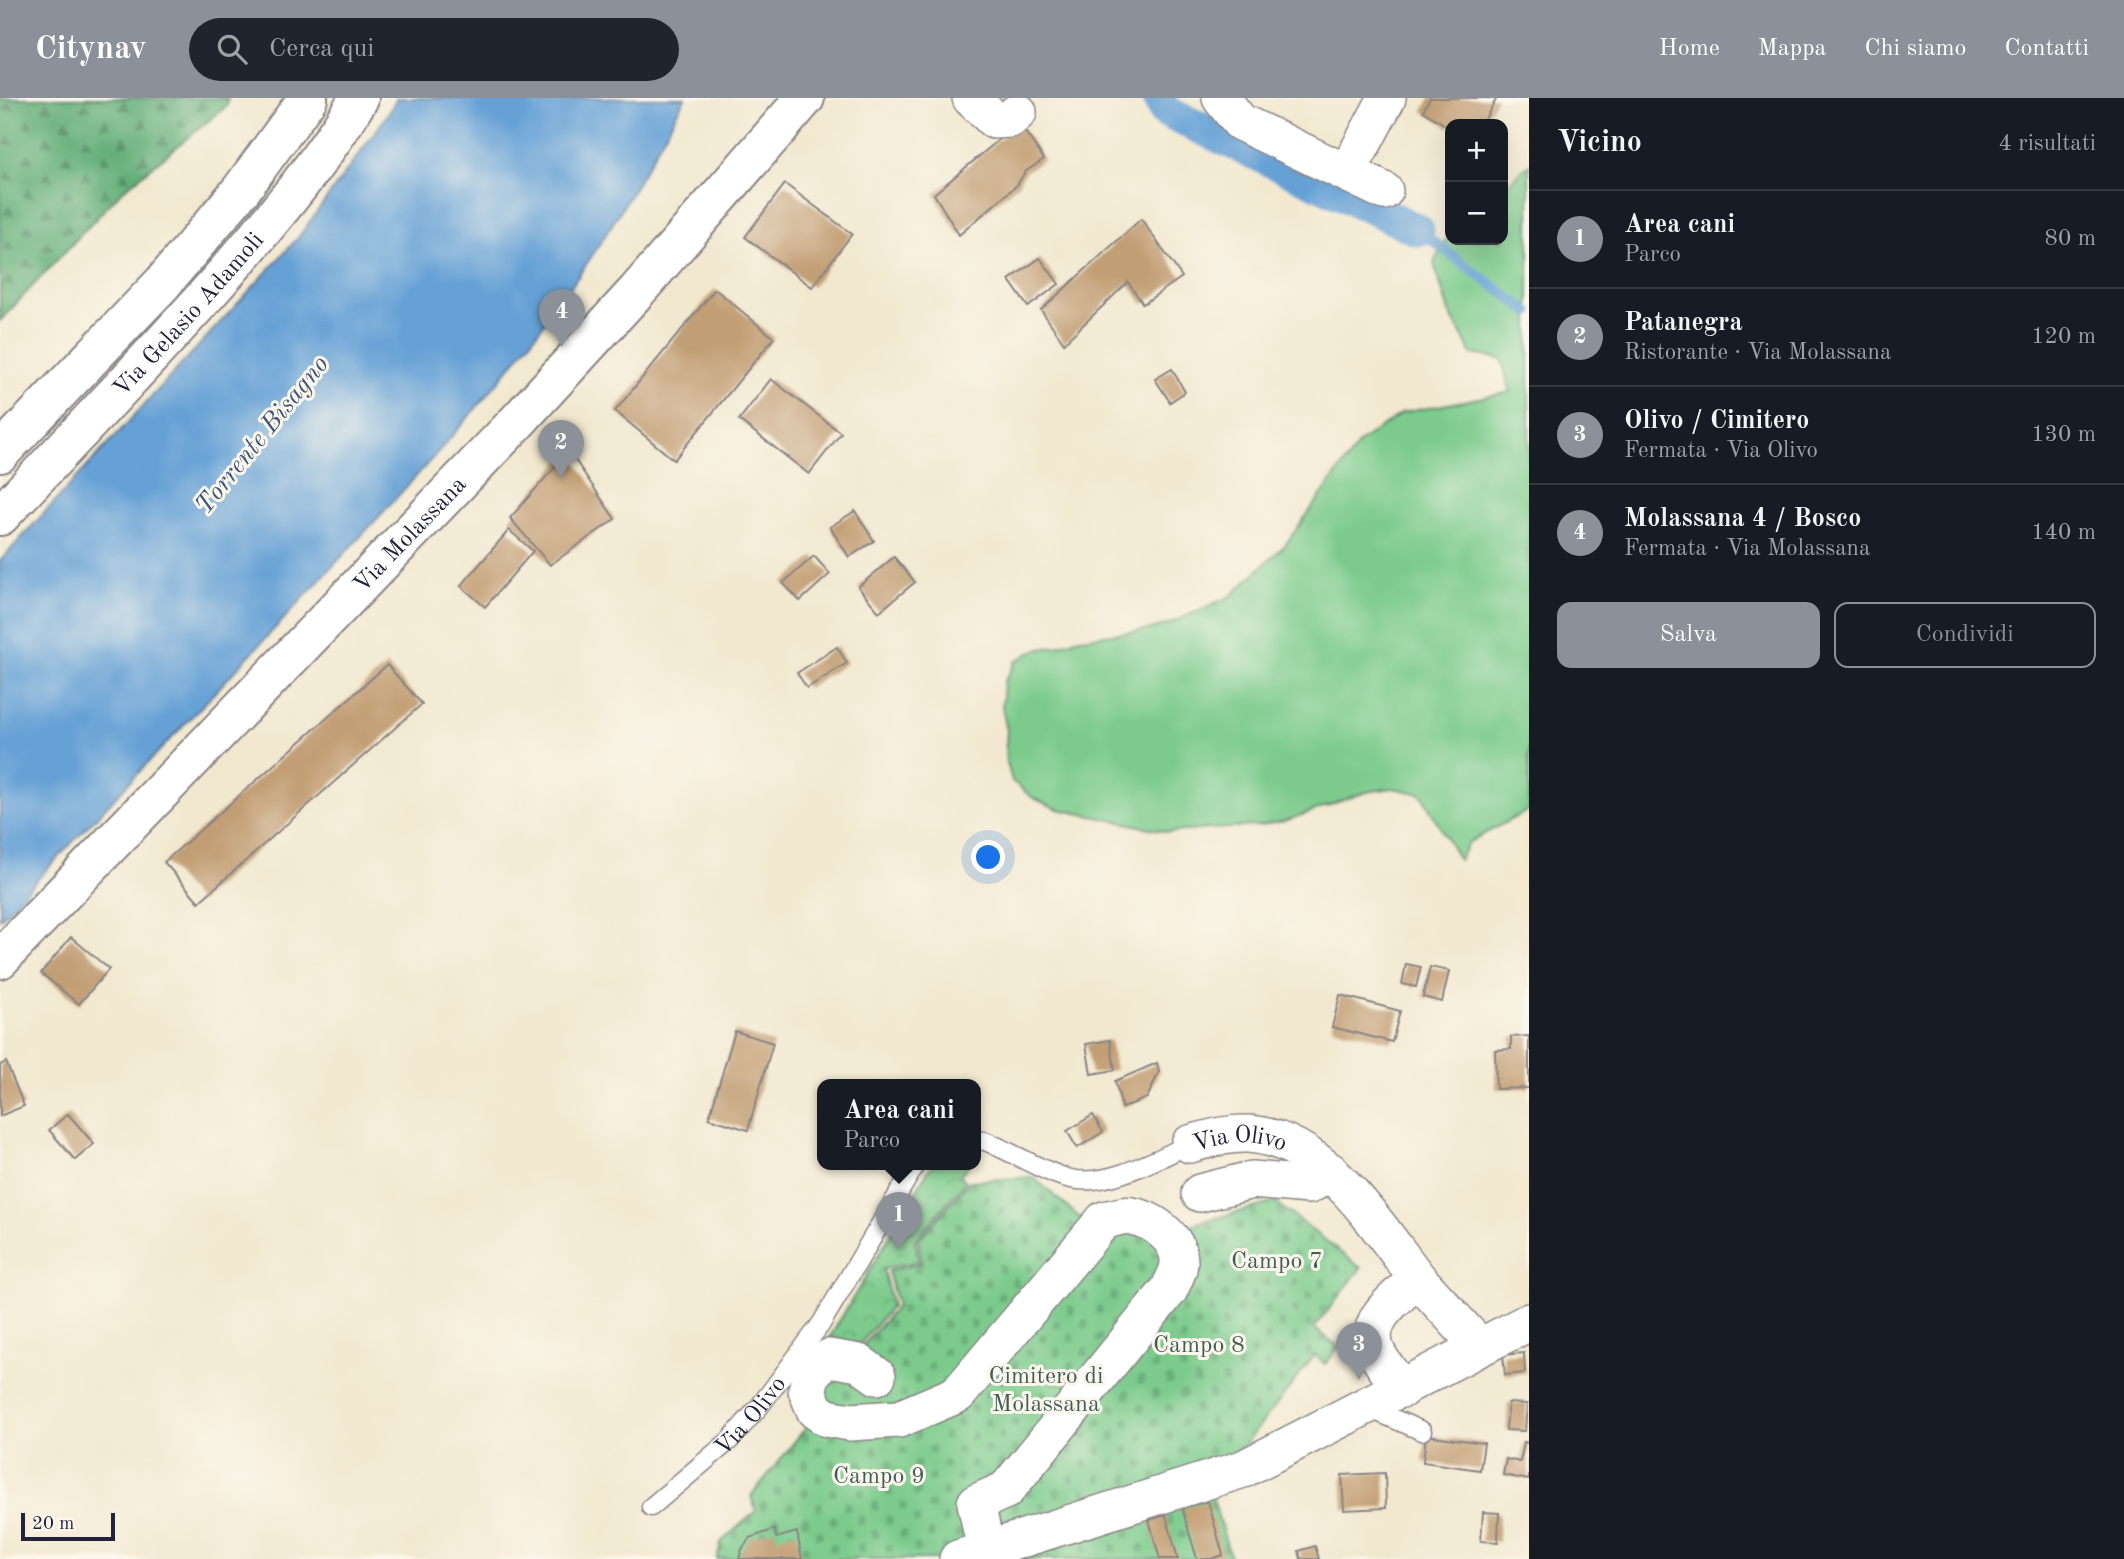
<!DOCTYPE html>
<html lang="it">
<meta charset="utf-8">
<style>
:root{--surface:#171b24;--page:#20242c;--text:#f1f3f6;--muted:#9ea1a6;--line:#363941;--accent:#8c9099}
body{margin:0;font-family:"Old Standard TT",serif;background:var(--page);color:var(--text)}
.controls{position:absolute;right:21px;top:21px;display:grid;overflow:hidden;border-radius:14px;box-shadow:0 7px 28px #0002}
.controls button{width:63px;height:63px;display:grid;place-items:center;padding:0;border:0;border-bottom:2px solid var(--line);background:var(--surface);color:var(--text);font:35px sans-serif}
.scale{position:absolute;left:21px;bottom:18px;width:94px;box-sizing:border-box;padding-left:7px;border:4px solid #22223b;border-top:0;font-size:19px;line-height:24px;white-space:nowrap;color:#22223b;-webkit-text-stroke:5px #fbf7ec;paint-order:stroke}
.you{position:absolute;left:989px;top:760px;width:24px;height:24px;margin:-18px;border:5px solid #fff;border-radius:50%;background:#1a73e8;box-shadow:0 0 0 10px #1a73e833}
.badge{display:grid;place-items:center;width:46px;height:46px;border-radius:50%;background:var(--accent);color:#fff;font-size:23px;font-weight:700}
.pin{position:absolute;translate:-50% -58px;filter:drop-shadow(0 2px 4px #0008)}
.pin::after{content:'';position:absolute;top:37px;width:24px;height:21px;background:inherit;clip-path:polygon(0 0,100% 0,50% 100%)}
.popup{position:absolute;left:817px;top:981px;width:164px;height:91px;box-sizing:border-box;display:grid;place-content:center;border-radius:14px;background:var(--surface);filter:drop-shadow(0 2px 5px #0005);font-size:23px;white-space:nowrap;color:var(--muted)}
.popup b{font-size:26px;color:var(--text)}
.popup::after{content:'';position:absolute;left:50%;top:100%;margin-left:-14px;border:14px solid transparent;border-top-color:var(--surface)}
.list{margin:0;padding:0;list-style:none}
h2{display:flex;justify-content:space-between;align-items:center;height:91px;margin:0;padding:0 28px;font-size:30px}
h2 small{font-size:23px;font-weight:400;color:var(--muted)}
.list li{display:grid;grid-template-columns:46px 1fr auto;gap:21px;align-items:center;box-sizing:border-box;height:98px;padding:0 28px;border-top:2px solid var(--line)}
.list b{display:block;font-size:26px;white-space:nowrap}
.list p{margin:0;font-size:23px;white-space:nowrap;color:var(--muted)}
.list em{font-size:23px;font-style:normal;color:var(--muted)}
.actions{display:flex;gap:14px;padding:21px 28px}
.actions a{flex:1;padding:16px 0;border:2px solid var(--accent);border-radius:14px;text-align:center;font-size:24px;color:var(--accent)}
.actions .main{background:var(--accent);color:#fff}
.icon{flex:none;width:38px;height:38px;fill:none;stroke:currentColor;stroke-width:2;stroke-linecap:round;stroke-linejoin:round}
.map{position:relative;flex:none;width:1529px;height:1461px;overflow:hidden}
header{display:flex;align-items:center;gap:42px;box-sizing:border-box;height:98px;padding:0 35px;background:var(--accent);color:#fff}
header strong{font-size:33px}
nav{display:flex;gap:38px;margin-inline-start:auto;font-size:24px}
.search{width:490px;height:63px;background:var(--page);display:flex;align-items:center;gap:18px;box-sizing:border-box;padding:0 24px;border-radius:38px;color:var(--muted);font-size:26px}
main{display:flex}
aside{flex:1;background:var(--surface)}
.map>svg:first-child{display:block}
.grass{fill:#7bcb8c;stroke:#4e7664;stroke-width:2}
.forest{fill:url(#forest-firs);stroke:#43685a;stroke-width:2}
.cemetery{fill:url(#cemetery-stones);stroke:#4e7664;stroke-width:2}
.park{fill:url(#park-crowns);stroke:#4e7664;stroke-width:2}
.water{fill:#66a1d6;stroke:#446288;stroke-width:2}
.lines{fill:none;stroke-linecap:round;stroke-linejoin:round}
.stream{stroke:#66a1d6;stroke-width:10}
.canal{stroke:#66a1d6;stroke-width:33}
.building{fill:#c29e75}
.lane-casing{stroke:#8a8585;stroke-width:21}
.street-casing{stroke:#8a8585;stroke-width:40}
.secondary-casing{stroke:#8a8585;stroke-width:42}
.primary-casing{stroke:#8a8585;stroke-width:42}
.lane{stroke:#fff;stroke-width:18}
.street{stroke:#fff;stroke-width:37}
.secondary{stroke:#fff;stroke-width:38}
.primary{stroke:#fff;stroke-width:38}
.labels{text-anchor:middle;stroke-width:6;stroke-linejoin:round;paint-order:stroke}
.street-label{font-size:24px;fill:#22223b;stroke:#fbf7ec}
.park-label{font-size:24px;fill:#415d57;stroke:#fbf7ec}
.water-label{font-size:26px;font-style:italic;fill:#3d5579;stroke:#fbf7ec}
</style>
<header>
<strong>Citynav</strong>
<div class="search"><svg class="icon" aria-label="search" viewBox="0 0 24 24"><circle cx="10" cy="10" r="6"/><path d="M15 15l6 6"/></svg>Cerca qui</div>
<nav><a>Home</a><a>Mappa</a><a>Chi siamo</a><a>Contatti</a></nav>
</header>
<main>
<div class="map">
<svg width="1529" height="1461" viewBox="0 0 1529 1461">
<defs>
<pattern id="forest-firs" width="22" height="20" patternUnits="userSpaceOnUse" patternTransform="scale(1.75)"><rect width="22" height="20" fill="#64af78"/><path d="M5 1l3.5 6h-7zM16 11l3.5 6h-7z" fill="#528e64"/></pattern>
<pattern id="cemetery-stones" width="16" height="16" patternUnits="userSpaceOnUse" patternTransform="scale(1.75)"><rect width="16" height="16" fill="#7bcb8c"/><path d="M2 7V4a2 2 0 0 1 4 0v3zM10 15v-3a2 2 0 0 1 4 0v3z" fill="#6aae7a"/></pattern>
<pattern id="park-crowns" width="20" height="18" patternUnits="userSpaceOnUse" patternTransform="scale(1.75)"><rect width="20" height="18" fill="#7bcb8c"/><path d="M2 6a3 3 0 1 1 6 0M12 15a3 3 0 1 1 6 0" fill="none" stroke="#6aae7a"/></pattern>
</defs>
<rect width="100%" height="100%" fill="#fbf7ec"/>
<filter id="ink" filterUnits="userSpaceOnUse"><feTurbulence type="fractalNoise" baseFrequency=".0143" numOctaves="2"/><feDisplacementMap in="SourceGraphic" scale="14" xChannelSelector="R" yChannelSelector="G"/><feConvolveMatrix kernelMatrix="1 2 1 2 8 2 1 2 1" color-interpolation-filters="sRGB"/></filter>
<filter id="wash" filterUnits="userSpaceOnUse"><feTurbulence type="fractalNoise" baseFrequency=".00686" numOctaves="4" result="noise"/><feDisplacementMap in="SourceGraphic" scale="28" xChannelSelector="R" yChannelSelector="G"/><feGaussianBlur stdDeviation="1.57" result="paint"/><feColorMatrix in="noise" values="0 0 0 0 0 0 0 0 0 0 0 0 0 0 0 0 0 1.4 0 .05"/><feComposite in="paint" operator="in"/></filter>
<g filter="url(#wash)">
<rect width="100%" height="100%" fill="#f2e8cf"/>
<polygon class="grass" points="1529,66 1529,712 1469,744 1459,762 1421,696 1393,690 1366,694 1285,723 1256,728 1169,734 1058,711 1033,700 1012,683 1005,658 1007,633 1002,609 1004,584 1016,563 1035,552 1058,548 1079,540 1147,532 1169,526 1231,498 1285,447 1360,344 1402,315 1510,294 1502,261 1472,256 1449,214 1434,165 1450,134 1450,142 1503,142 1503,90"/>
<polygon class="forest" points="0,0 228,0 227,8 121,94 0,223"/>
<polygon class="cemetery" points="1033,1079 1086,1125 1179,1130 1275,1104 1361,1170 1314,1230 1339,1249 1325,1266 1315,1257 1233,1362 1211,1395 1231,1461 717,1461 721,1444 756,1413 751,1398 812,1322 796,1305 862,1249 897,1208 888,1173 922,1165 918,1142 970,1083"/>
<polygon class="park" points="934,1066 970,1066 960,1077 966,1083 915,1142 919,1163 883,1171 892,1208 860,1246 830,1239 929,1071"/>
<path class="water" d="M397,0H685C646,71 606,141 558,207C490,300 412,384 333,468C223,587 111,703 0,821V463L297,141L386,19Z"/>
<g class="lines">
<polyline class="stream" points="1418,132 1529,214"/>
<polyline class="canal" points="1159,0 1164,13 1418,132"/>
</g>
<g id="blocks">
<g class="building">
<polygon points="1430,0 1497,0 1482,26 1450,26 1450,30 1423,13"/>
<polygon points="1019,25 1044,61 1025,74 1017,87 959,137 934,96"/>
<polygon points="785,86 852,136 812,189 745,139"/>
<polygon points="1141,121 1182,179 1143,206 1128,184 1064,245 1041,212"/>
<polygon points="1040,160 1059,186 1028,209 1009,182"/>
<polygon points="715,191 774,240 674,362 615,313"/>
<polygon points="1172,271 1185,294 1170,304 1155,281"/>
<polygon points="771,281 841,335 809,376 739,322"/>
<polygon points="569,353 615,421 550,467 510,420"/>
<polygon points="855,413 874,443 849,459 830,429"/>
<polygon points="509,432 533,453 485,509 461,488"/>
<polygon points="814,458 830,476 800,503 783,485"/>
<polygon points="894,459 915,484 879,514 858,489"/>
<polygon points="837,549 847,565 807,590 797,575"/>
<polygon points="387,567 422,606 199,804 164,764"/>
<polygon points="71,839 109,871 79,906 41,875"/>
<polygon points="1406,866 1421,869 1416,889 1402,886"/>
<polygon points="1430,869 1449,873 1442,904 1423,899"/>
<polygon points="1340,897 1400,913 1392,944 1332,929"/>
<polygon points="735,933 773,945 748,1032 709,1020"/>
<polygon points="1529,938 1529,990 1496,991 1495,952 1511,951 1511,939"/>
<polygon points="1110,942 1115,972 1091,976 1086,946"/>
<polygon points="6,964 24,1008 0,1018 0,967"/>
<polygon points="1157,965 1159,974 1147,1000 1122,1010 1115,983"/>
<polygon points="68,1016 94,1046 75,1062 49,1032"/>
<polygon points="1093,1017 1103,1034 1077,1050 1067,1033"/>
<polygon points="1524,1255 1525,1275 1505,1277 1503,1257"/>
<polygon points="1508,1305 1527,1306 1525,1333 1506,1332"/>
<polygon points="1426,1337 1484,1345 1480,1372 1423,1364"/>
<polygon points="1524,1344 1529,1345 1529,1382 1503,1377 1506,1361 1520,1364"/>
<polygon points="1385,1375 1386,1410 1344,1412 1342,1377"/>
<polygon points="1208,1403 1223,1457 1211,1461 1197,1461 1182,1410"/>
<polygon points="1483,1414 1499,1415 1498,1444 1481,1443"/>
<polygon points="1166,1417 1178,1461 1160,1461 1149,1422"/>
<polygon points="775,1431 776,1440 797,1434 802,1461 739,1461 742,1451 750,1440"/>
<polygon points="1315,1448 1319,1461 1301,1461 1299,1453"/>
</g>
</g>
</g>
<g filter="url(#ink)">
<use href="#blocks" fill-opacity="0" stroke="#8a8585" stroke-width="2"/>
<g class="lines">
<defs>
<g id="lane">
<path d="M976,1042L985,1043C1010,1053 1047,1076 1071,1081C1108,1089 1157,1061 1190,1046"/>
<polyline points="1366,1309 1422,1333"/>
<path id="s1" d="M651,1409L729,1343L759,1309L821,1226L916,1066"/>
</g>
<g id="street">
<polyline points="971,0 994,22 1010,21 1018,14"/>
<polyline points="1221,0 1240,24 1384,93"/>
<polyline points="1347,75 1387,0"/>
<path id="s2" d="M1190,1046C1209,1041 1228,1035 1248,1036C1325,1041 1375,1126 1418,1181"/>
<polyline points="1200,1095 1252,1082 1309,1087 1331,1074"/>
<path d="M877,1278L859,1265L829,1260L813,1273L807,1292L815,1312L827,1320L850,1324L899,1321L958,1296L1104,1122C1112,1121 1123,1116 1131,1118C1155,1122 1185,1144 1178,1171C1176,1178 1172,1185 1169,1192L1006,1392L976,1405L986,1452"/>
<path d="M1402,1291C1394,1279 1383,1268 1377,1255C1361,1223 1397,1199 1418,1181L1480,1249"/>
<polyline points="958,1461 1243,1371 1529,1224"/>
</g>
<g id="secondary">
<path id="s3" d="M0,861L516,325L637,193L805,0"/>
</g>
<g id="primary">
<polyline points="0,355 162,186 241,92 308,0"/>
<path id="s4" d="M0,418C78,335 157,254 231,169C277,116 323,61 359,0"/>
</g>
</defs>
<use href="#lane" class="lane-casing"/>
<use href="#street" class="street-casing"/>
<use href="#secondary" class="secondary-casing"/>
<use href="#primary" class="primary-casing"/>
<use href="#lane" class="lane"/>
<use href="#street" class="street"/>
<use href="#secondary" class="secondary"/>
<use href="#primary" class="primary"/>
</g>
</g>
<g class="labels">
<g class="street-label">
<text dy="8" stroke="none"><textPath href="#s4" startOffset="276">Via Gelasio Adamoli</textPath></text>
<text dy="8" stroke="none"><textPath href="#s3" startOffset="590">Via Molassana</textPath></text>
<text dy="8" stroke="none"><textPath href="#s2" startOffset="51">Via Olivo</textPath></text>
<text dy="8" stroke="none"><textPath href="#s1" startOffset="135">Via Olivo</textPath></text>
</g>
<g class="park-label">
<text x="1277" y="1170">Campo 7</text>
<text x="1199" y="1254">Campo 8</text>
<text x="1046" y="1285">Cimitero di<tspan x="1046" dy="28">Molassana</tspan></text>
<text x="879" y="1385">Campo 9</text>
</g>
<g class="water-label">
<text transform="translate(261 336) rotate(-51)" y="9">Torrente Bisagno</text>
</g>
</g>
</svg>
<div class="controls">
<button>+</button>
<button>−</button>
</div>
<div class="scale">20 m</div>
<div class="you"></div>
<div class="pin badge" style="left:899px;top:1152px">1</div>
<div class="popup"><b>Area cani</b>Parco</div>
<div class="pin badge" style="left:561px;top:380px">2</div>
<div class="pin badge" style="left:1359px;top:1282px">3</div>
<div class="pin badge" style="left:562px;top:249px">4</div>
</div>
<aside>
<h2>Vicino<small>4 risultati</small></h2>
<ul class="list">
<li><span class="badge">1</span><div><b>Area cani</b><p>Parco</p></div><em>80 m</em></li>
<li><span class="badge">2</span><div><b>Patanegra</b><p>Ristorante · Via Molassana</p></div><em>120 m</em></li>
<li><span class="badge">3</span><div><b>Olivo / Cimitero</b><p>Fermata · Via Olivo</p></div><em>130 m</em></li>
<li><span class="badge">4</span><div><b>Molassana 4 / Bosco</b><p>Fermata · Via Molassana</p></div><em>140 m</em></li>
</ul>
<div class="actions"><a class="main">Salva</a><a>Condividi</a></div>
</aside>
</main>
